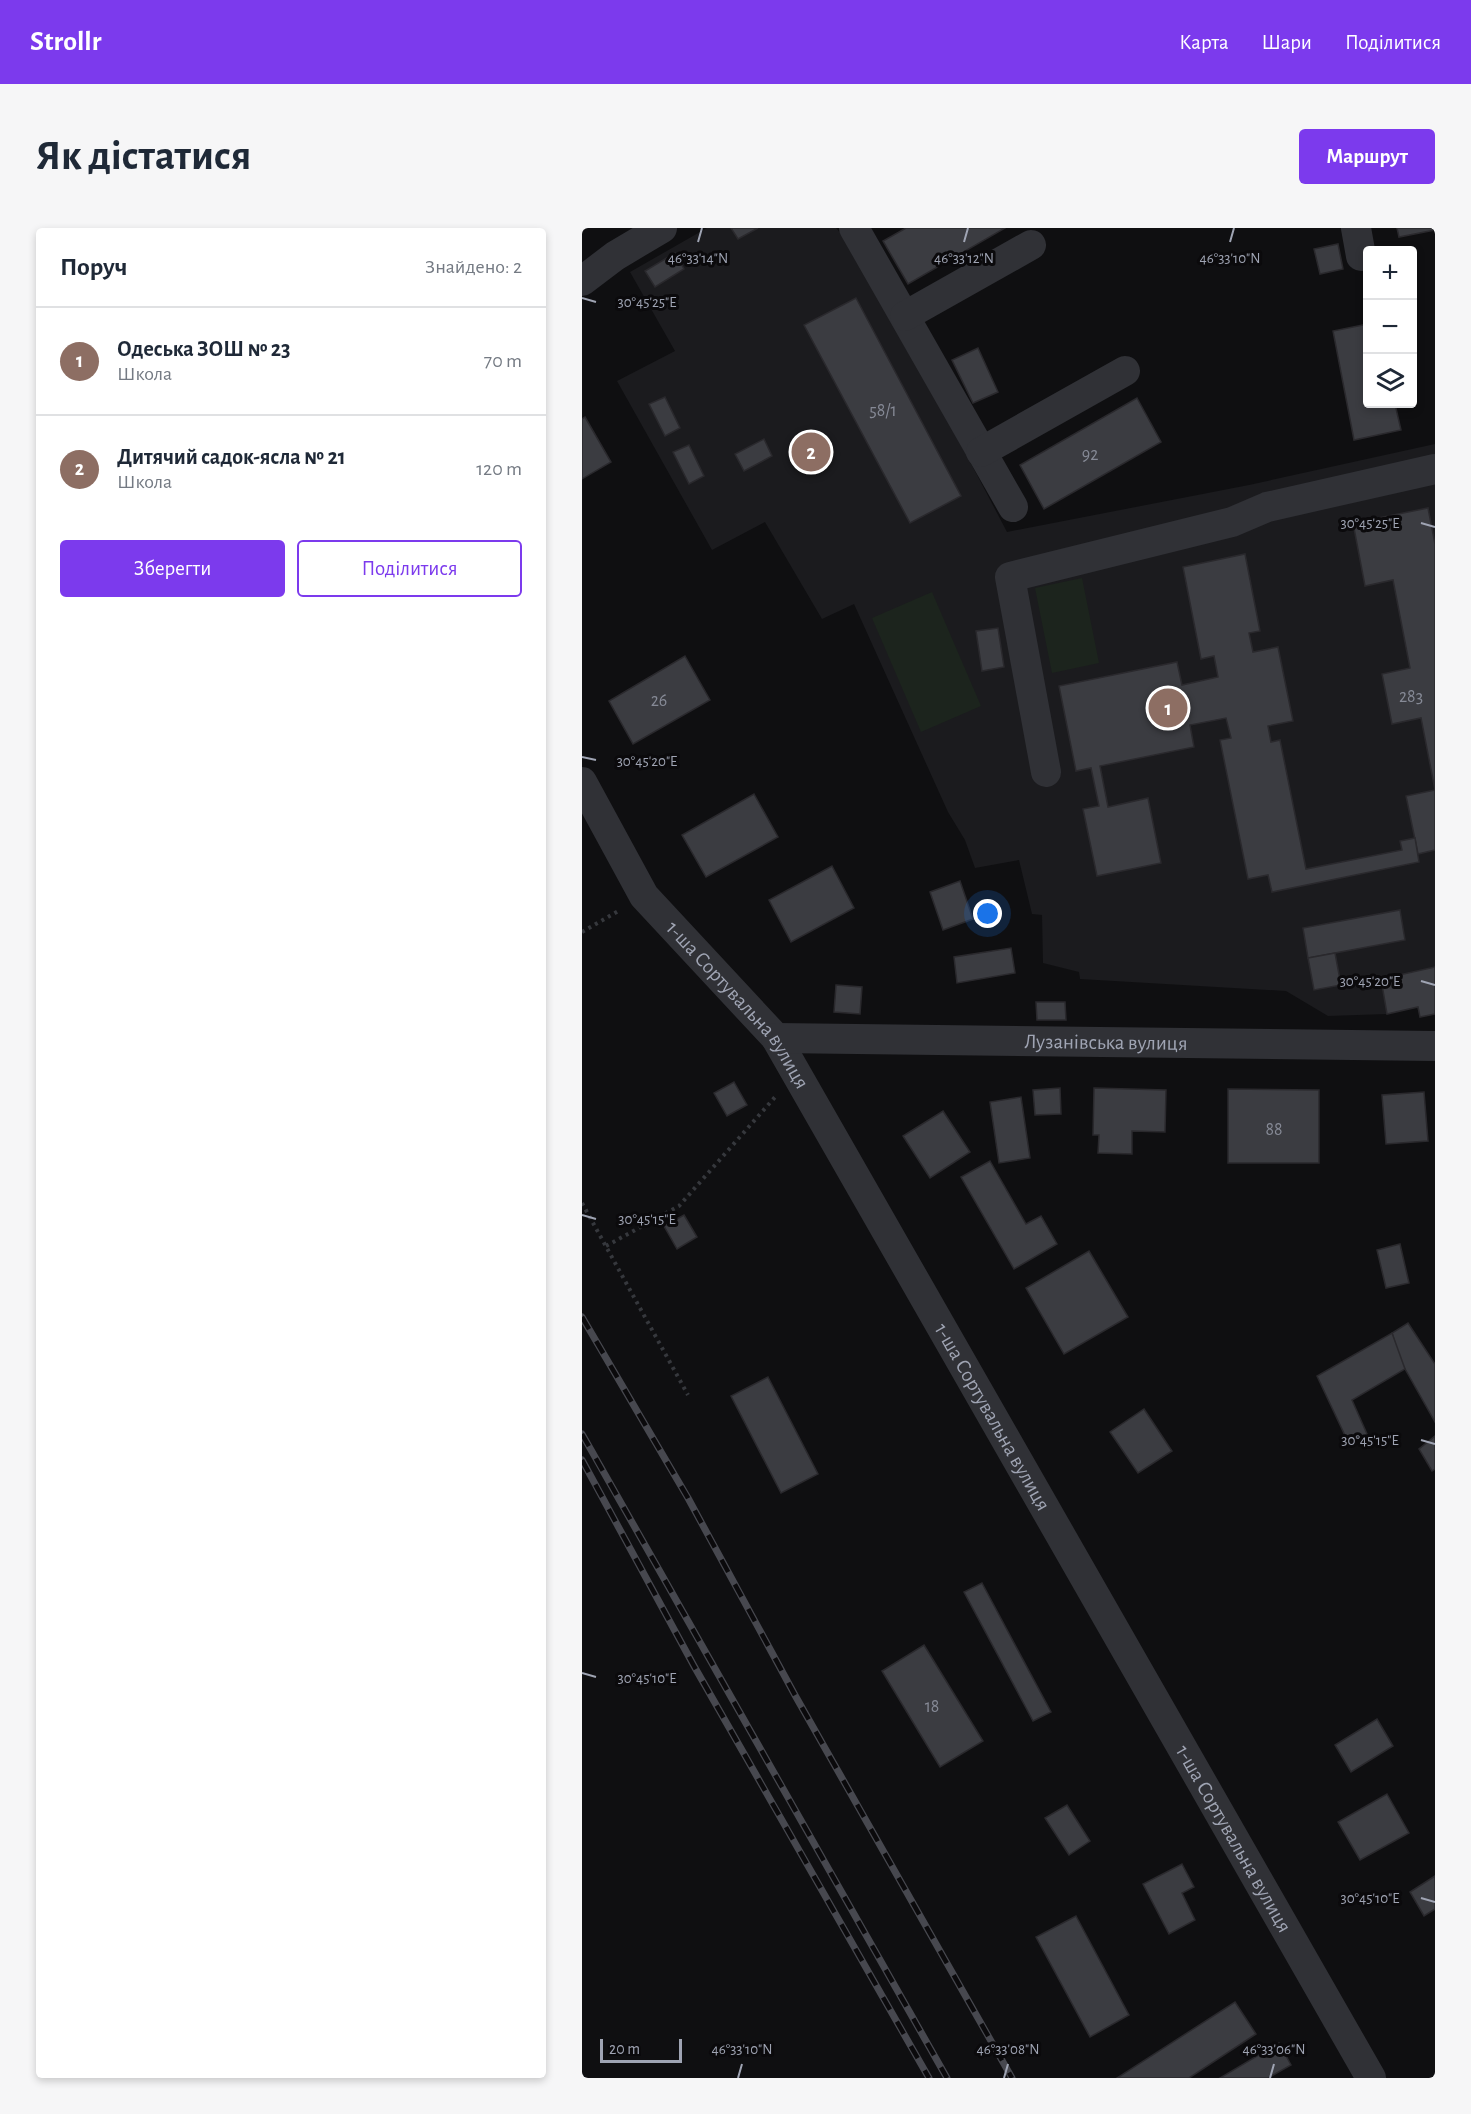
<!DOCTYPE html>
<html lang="uk">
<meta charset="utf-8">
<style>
:root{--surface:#fff;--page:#f6f6f7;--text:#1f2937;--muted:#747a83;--line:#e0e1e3;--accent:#7c3aed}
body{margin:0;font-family:"Alegreya Sans",sans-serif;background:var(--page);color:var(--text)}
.controls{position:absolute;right:18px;top:18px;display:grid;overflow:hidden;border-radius:6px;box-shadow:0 3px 9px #0003}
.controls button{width:54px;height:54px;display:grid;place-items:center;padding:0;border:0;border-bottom:2px solid var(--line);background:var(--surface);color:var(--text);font:30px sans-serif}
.scale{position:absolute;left:18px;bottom:15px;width:82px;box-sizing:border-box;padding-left:6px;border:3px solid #9fa4b3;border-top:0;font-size:16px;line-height:21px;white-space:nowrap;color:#9fa4b3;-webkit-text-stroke:4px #0b0a0c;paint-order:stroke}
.you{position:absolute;left:406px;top:686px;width:21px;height:21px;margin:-15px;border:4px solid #fff;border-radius:50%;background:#1a73e8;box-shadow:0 0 0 9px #1a73e833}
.badge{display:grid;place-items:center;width:39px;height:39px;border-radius:50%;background:var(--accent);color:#fff;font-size:20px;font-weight:700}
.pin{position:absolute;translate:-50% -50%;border:3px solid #fff;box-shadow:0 2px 6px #0006}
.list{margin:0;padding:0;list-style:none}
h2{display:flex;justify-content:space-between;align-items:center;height:78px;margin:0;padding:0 24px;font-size:26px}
h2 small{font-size:20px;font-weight:400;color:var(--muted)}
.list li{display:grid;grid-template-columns:39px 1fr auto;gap:18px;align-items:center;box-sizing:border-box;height:108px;padding:0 24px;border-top:2px solid var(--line)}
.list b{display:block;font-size:22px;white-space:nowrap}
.list p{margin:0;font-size:20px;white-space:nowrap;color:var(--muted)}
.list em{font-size:20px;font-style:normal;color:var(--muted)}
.actions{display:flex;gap:12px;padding:18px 24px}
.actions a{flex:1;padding:14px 0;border:2px solid var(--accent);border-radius:6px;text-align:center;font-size:21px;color:var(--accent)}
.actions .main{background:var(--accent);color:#fff}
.icon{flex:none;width:33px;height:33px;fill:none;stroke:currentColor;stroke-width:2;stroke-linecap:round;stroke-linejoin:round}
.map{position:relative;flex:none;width:853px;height:1850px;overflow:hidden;border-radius:6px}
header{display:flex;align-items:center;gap:36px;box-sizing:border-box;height:84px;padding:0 30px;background:var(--accent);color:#fff}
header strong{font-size:28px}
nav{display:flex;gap:33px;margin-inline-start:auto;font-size:21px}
.intro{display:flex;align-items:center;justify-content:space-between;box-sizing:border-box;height:144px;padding:0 36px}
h1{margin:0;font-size:42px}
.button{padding:15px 27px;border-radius:6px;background:var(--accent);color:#fff;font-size:21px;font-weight:700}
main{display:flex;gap:36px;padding:0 36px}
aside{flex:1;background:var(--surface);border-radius:6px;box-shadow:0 3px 9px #0003}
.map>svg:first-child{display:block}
.built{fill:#1b1b1e}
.green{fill:#1c241d}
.building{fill:#3b3c41;stroke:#2a292d;stroke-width:1.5}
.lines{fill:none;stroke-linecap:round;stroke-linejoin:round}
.path{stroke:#36383d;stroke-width:4;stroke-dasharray:3 4.5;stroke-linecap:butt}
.minor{stroke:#303136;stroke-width:30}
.rail-casing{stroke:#47484f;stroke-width:7}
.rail{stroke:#0b0a0c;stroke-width:4.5;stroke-dasharray:14;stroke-linecap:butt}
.ticks{fill:none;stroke:#9fa4b3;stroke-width:2}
.labels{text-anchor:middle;stroke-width:6;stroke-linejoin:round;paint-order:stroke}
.number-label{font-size:18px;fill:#868a96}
.street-label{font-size:21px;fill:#9fa4b3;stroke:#0b0a0c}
.ticks-label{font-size:15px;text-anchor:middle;fill:#9fa4b3;stroke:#0b0a0c;stroke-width:6;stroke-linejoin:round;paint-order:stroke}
</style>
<header>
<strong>Strollr</strong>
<nav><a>Карта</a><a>Шари</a><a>Поділитися</a></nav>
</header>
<div class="intro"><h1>Як дістатися</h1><a class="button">Маршрут</a></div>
<main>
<aside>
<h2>Поруч<small>Знайдено: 2</small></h2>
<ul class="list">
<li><span class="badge" style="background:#8d6e63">1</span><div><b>Одеська ЗОШ № 23</b><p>Школа</p></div><em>70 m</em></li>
<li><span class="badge" style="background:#8d6e63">2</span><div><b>Дитячий садок-ясла № 21</b><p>Школа</p></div><em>120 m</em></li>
</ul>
<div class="actions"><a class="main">Зберегти</a><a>Поділитися</a></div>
</aside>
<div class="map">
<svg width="853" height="1850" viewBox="0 0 853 1850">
<rect width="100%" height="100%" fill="#0f0f11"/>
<polygon class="built" points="125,0 254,0 281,30 425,304 667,257 853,216 853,786 838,789 835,779 805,786 746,788 704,763 498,751 497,744 461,735 460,687 450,686 437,632 393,640 383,612 366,584 272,376 240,391 183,294 130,322 35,153 93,123 48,44"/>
<g class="green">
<polygon points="500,350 517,435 470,445 453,360"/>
<polygon points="350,364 399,478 339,504 290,390"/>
</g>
<g class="building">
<polygon points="149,0 176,0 156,11"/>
<polygon points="324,0 423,0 326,56 301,13"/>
<polygon points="815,0 853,0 853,2 817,9"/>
<polygon points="756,16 761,41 738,46 732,21"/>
<polygon points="93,25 102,41 73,59 63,43"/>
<polygon points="274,70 379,268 328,295 222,97"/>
<polygon points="786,96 786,176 813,176 819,202 772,212 751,103"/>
<polygon points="396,120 416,164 391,175 370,132"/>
<polygon points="83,169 98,200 83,208 67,176"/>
<polygon points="555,170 579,214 462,281 438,237"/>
<polygon points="3,189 29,234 0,251 0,191"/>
<polygon points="182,211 190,228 162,243 153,226"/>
<polygon points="107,217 122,248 107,256 91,224"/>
<polygon points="846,280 853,316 853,622 836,626 824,568 853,562 839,490 810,496 800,446 828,440 811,352 783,358 771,295"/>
<polygon points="663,326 678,403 667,405 671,424 696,419 711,493 686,498 689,514 698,512 724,641 820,622 818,613 833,610 837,634 690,664 686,647 666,651 638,512 649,510 644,490 608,497 612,519 518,538 526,579 566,570 579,635 515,648 501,581 517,578 509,540 494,543 477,458 595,434 600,457 636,449 632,428 619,431 601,339"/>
<polygon points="416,400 422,439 400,443 394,403"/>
<polygon points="103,428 128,472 51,516 27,473"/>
<polygon points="172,566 196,609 124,649 100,607"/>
<polygon points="250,638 272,680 209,714 187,672"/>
<polygon points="378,653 391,691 361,702 348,664"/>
<polygon points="818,682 823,712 726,730 721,700"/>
<polygon points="429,720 433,745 375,755 372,729"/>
<polygon points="753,725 759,757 732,762 726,730"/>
<polygon points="853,739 853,786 838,789 836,779 805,786 799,751"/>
<polygon points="254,757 280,759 278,786 252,784"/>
<polygon points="454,774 483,774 484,792 455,792"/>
<polygon points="152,854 165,877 145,888 132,865"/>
<polygon points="478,860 479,886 453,887 451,862"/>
<polygon points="512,860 584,862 583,904 550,903 550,926 516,925 517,907 511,907"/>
<polygon points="646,861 737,862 737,935 646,935"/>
<polygon points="842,864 846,913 804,916 800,867"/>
<polygon points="439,869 448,930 417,935 408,874"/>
<polygon points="361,883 388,924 348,950 321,908"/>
<polygon points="408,933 444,996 459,988 475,1016 432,1041 379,949"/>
<polygon points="102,987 115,1009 95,1021 82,998"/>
<polygon points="818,1016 827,1055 804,1060 795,1022"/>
<polygon points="507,1023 546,1089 482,1126 444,1060"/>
<polygon points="826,1095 853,1136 853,1194 818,1132 810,1105"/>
<polygon points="810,1105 823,1141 770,1172 785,1206 768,1218 735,1148"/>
<polygon points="186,1149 236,1246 199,1265 149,1168"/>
<polygon points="562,1181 590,1223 556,1245 528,1204"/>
<polygon points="853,1208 853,1241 850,1243 837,1221"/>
<polygon points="400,1355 469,1484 451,1493 382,1364"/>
<polygon points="342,1417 401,1513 358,1539 300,1443"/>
<polygon points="795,1491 811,1518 769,1544 753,1517"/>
<polygon points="805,1566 827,1605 778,1632 756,1594"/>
<polygon points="485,1577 508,1613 487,1627 463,1590"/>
<polygon points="600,1636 612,1659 600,1665 613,1692 587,1706 561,1656"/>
<polygon points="853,1648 853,1681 842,1688 828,1664"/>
<polygon points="494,1688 547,1787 508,1809 454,1709"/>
<polygon points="653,1774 674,1806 607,1850 535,1850"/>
<polygon points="697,1815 709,1837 686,1850 638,1850"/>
</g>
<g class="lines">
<g class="path">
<polyline points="0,704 38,682"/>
<polyline points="0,975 106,1167"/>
<polyline points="24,1018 97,978 194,868"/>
</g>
<g class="minor">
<polyline points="272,0 431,279"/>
<polyline points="774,0 779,28"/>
<polyline points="0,53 33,28 80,0"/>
<polyline points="323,88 449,17"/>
<polyline points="399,224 543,143"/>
<polyline points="464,544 428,349 650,294 685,279 853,241"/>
<path id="s1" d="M0,554L62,668L194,810L789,1850"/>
<path id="s2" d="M194,810L853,818"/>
</g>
<defs>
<g id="rail">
<polyline points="0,1089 106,1270 214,1469 430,1850"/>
<polyline points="0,1206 365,1850"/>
<polyline points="0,1232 112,1438 347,1850"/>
</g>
</defs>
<use href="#rail" class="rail-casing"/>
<use href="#rail" class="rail"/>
</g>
<path class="ticks" d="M116,14L120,0M382,14L386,0M648,14L652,0M0,70L14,74M839,295L853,299M0,529L14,532M839,753L853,757M0,987L14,991M839,1212L853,1216M0,1445L14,1449M839,1670L853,1674M156,1850L160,1836M422,1850L426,1836M688,1850L692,1836"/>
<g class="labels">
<g class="number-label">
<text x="301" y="188">58/1</text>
<text x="508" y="232">92</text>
<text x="829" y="474">283</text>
<text x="77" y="478">26</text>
<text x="692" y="907">88</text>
<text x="350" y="1484">18</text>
</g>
<g class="street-label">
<text dy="7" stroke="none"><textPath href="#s1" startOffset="274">1-ша Сортувальна вулиця</textPath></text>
<text dy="7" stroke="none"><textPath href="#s2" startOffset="330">Лузанівська вулиця</textPath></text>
<text dy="7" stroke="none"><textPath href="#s1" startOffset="760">1-ша Сортувальна вулиця</textPath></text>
<text dy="7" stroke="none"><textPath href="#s1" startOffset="1246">1-ша Сортувальна вулиця</textPath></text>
</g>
</g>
<g class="ticks-label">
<text x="116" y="35">46°33'14"N</text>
<text x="382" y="35">46°33'12"N</text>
<text x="648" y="35">46°33'10"N</text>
<text x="65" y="79">30°45'25"E</text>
<text x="788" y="300">30°45'25"E</text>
<text x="65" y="538">30°45'20"E</text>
<text x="788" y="758">30°45'20"E</text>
<text x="65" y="996">30°45'15"E</text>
<text x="788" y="1217">30°45'15"E</text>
<text x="65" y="1455">30°45'10"E</text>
<text x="788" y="1675">30°45'10"E</text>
<text x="160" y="1826">46°33'10"N</text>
<text x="426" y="1826">46°33'08"N</text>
<text x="692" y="1826">46°33'06"N</text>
</g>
</svg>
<div class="controls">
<button>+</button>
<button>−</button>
<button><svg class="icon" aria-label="layers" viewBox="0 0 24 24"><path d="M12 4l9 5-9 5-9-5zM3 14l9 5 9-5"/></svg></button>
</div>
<div class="scale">20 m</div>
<div class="you"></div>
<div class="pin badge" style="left:586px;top:480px;background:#8d6e63">1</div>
<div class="pin badge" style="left:229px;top:224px;background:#8d6e63">2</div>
</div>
</main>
